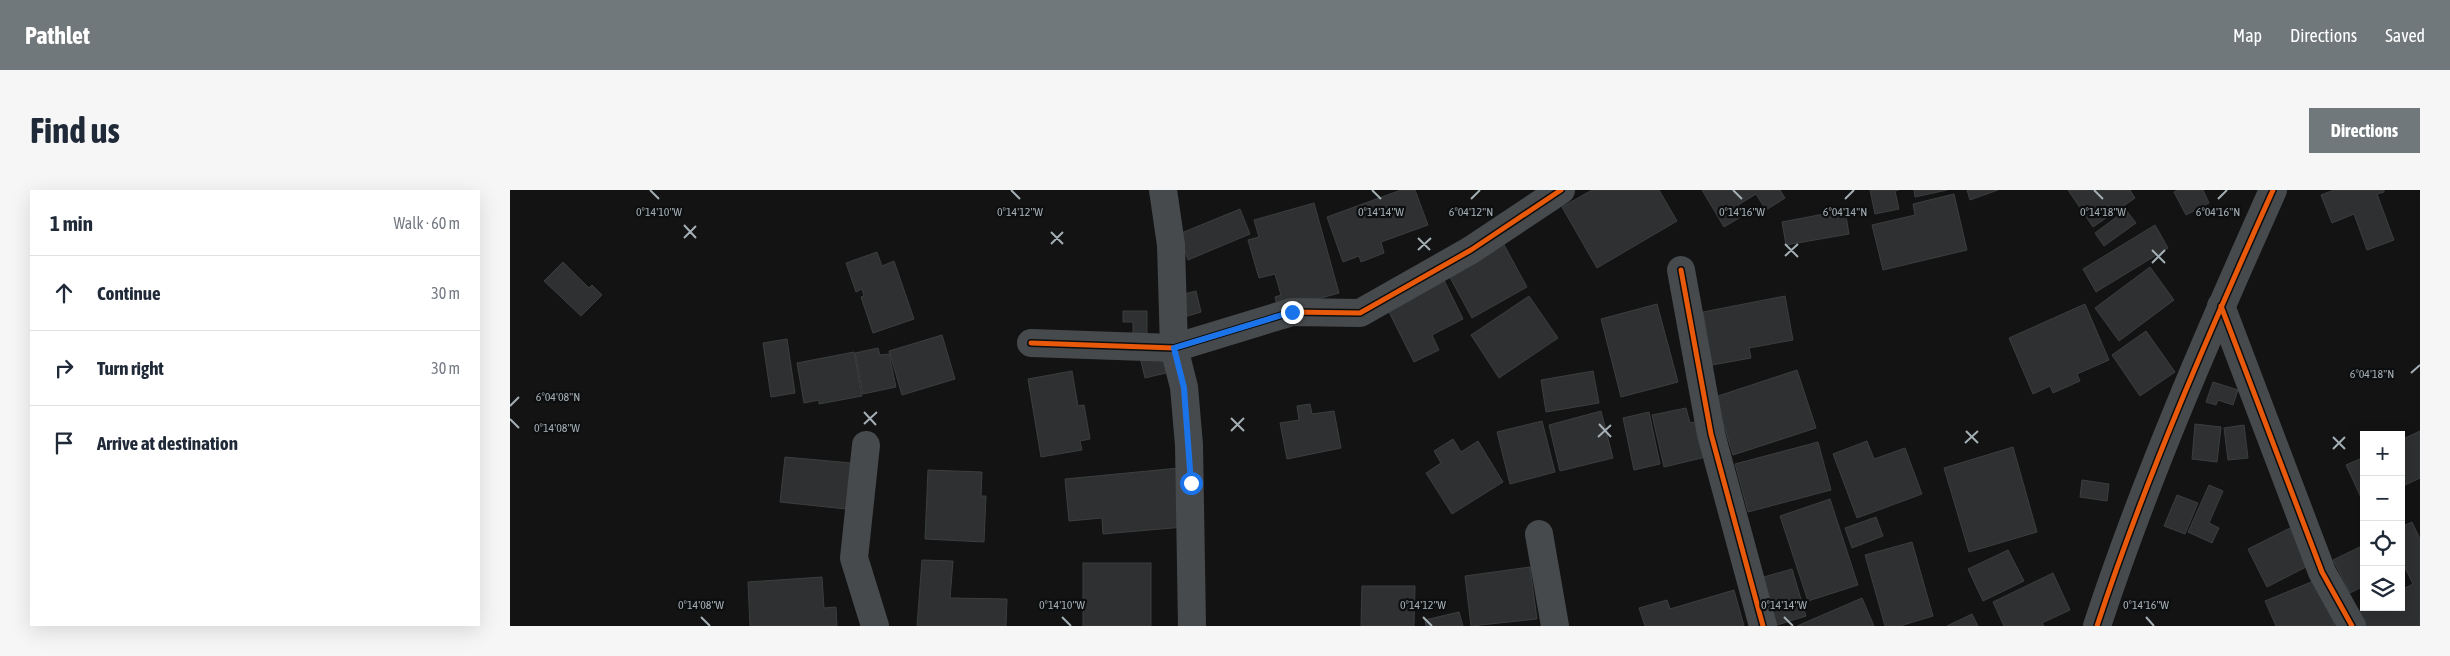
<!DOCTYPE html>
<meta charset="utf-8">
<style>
:root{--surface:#fff;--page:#f6f6f7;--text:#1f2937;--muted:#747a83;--line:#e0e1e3;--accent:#71787c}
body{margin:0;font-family:"Asap Condensed",sans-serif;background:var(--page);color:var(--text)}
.controls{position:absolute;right:15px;bottom:15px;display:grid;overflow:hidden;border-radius:0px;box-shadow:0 5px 20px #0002}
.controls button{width:45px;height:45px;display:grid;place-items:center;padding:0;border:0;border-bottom:1px solid var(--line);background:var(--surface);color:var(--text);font:25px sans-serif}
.stop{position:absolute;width:15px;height:15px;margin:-11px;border:4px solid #1a73e8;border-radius:50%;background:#fff}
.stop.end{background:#1a73e8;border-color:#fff;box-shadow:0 1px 5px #0008}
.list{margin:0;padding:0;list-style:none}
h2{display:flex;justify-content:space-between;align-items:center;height:65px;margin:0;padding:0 20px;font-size:21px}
h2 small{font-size:16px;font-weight:400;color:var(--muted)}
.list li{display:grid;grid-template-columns:32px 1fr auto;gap:15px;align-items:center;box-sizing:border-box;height:75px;padding:0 20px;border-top:1px solid var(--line)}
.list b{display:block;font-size:19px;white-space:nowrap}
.list em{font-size:16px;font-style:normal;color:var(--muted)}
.icon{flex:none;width:28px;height:28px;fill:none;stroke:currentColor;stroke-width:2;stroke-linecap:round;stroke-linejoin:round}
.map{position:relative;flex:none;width:1910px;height:436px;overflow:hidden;border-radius:0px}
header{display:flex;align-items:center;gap:30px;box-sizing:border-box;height:70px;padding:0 25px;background:var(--accent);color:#fff}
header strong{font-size:24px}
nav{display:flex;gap:28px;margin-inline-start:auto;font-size:18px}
.intro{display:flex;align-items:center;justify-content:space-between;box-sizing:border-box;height:120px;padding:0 30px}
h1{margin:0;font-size:35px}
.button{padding:12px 22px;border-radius:0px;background:var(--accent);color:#fff;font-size:18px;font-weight:700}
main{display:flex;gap:30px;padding:0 30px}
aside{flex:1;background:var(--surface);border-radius:0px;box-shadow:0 5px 20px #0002}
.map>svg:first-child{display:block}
.building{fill:#2f3031;stroke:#3b3e3f}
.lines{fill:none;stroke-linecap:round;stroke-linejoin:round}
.minor{stroke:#474a4c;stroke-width:28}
.cycleway-casing{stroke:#0d0e0f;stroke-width:8}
.cycleway{stroke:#e8590c;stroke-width:5}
.route{stroke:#1a73e8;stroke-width:6}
.ticks{fill:none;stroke:#a4afb5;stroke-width:2}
.ticks-label{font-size:12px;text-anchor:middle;fill:#a4afb5;stroke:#0d0e0f;stroke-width:4.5;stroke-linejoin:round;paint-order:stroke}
</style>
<header>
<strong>Pathlet</strong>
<nav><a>Map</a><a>Directions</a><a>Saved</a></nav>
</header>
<div class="intro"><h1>Find us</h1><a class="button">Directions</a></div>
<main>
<aside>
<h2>1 min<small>Walk · 60 m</small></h2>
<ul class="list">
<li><svg class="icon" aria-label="ahead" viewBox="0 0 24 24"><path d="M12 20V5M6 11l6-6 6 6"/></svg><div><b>Continue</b></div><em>30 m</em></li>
<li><svg class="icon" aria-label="right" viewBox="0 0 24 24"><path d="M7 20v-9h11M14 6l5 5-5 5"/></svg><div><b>Turn right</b></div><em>30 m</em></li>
<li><svg class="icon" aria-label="arrive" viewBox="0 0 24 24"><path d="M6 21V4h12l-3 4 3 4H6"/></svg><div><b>Arrive at destination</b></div></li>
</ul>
</aside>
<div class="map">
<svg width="1910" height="436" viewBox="0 0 1910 436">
<rect width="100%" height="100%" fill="#131313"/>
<g class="building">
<polygon points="891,0 905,0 918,35 871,52 874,63 851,72 849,66 833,72 817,27"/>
<polygon points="1082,0 1149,0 1167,31 1087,78 1052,17"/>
<polygon points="1192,0 1270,0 1275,8 1256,20 1246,4 1228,15 1234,25 1214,37"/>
<polygon points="1360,0 1389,0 1385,1 1389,19 1365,24"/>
<polygon points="1404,0 1437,0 1405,7"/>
<polygon points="1457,0 1488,0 1460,10"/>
<polygon points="1558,0 1620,0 1625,8 1583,37"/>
<polygon points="1668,0 1693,0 1699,13 1676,25 1664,2"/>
<polygon points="1824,0 1874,0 1874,2 1867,4 1884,50 1857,60 1844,24 1822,33 1811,5"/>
<polygon points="1444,4 1457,60 1373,80 1362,35 1405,25 1403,14"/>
<polygon points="804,13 829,103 768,120 765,107 771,105 765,84 749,88 738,50 749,47 744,30"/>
<polygon points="730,19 740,44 678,70 669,44"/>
<polygon points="1335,20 1339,44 1276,55 1272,32"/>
<polygon points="1616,20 1626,33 1594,56 1585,43"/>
<polygon points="1645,35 1658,58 1586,102 1573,79"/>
<polygon points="992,51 1017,97 962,128 937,82"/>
<polygon points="367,62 372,76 384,71 404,129 363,143 351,107 354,106 352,99 346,102 336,73"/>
<polygon points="53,72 79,98 82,95 92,105 71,126 34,91"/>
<polygon points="1640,77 1664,110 1609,151 1585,118"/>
<polygon points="933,88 953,129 922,145 929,160 904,172 876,116"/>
<polygon points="686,101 691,122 671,128 666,106"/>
<polygon points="1019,106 1048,148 989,188 961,145"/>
<polygon points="1275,106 1283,150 1239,158 1241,168 1202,175 1193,122"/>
<polygon points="1147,114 1168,192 1111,207 1091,129"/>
<polygon points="1575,114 1599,170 1567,184 1570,191 1543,203 1540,196 1523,204 1499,148"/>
<polygon points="613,121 637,121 637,146 623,146 623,132 613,132"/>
<polygon points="1636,141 1665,182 1630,206 1602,165"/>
<polygon points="432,145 445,189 392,205 379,161"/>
<polygon points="277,149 285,203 261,207 253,153"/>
<polygon points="368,158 370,165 379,164 386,197 353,204 345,163"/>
<polygon points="656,160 660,182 635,188 630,167"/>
<polygon points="344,162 352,206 309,214 309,210 294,213 287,173"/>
<polygon points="1287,180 1306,238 1223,265 1205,207"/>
<polygon points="562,181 568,216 574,215 580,249 570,251 572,260 531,267 518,189"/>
<polygon points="1083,181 1089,213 1036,222 1031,190"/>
<polygon points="1703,192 1728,200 1723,215 1708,210 1706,215 1696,212"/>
<polygon points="800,214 802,224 824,221 831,258 777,269 770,233 789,230 787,216"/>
<polygon points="1176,218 1180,233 1188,231 1196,267 1154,277 1142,225"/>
<polygon points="1091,221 1103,268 1050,281 1039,235"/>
<polygon points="1139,222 1150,274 1124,280 1113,228"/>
<polygon points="1032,231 1045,282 1000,294 987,242"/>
<polygon points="1685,234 1711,237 1707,272 1682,269"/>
<polygon points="1734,235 1738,268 1718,270 1714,238"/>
<polygon points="1910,241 1910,288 1891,297 1891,250"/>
<polygon points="943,249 951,262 968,251 993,292 942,324 916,283 931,273 924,261"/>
<polygon points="1357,251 1364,269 1395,258 1412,304 1347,328 1323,264"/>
<polygon points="1308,252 1321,300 1238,322 1225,274"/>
<polygon points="1503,257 1527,342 1459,362 1434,278"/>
<polygon points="275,267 341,273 336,319 270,312"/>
<polygon points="1854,267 1854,314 1836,275"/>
<polygon points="669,278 674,337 593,344 592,328 559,331 555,289"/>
<polygon points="418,280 472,282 471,306 476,306 474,352 415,349"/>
<polygon points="1572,290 1599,294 1597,311 1570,307"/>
<polygon points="1699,295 1713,301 1699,333 1709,338 1702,353 1678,342"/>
<polygon points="1667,305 1688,313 1675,344 1654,336"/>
<polygon points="1320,309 1348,395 1298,411 1270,326"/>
<polygon points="1366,327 1373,346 1342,358 1335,338"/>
<polygon points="1902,332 1910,349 1910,436 1855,436 1848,422 1857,417 1891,417 1891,400 1903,394 1894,376 1891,378 1891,337"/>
<polygon points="1782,337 1800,375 1757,397 1738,359"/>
<polygon points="1402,352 1423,426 1390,436 1375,436 1355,365"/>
<polygon points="1854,355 1854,396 1840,403 1823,370"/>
<polygon points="1498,360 1514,391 1473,411 1458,379"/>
<polygon points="412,370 443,371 440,408 497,409 496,436 407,436"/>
<rect x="573" y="373" width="68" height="63"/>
<polygon points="1020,377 1027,429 961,436 955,386"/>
<polygon points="1282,379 1296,426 1264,436 1250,388"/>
<polygon points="1543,383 1560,420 1532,433 1534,436 1494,436 1483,412"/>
<polygon points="312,387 314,418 326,417 327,436 240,436 238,392"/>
<polygon points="1806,390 1825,436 1766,436 1755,411"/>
<polygon points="852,396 905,396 904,436 851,436"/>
<polygon points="1224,400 1234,436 1135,436 1129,418 1157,410 1160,419"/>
<polygon points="1352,408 1364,436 1287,436"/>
<polygon points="949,422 953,436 916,436 915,430"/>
<polygon points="1462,424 1468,436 1437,436"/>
</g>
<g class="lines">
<g class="minor">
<polyline points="653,0 661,55 664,158 674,197 679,255 682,436"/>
<polyline points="1171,80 1201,244 1253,436"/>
<polyline points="1711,116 1812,382 1842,436"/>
<polyline points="521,153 664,158 782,122 850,123 961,60 1051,0"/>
<polyline points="356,255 344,368 365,436"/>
<polyline points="1029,344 1045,436"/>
<path d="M1587,436C1636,287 1699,143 1763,0"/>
</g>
<defs>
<g id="cycleway">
<polyline points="1171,80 1201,244 1253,436"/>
<polyline points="1711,116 1812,382 1842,436"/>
<polyline points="521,153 664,158 782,122 850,123 961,60 1051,0"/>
<path d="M1587,436C1636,287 1699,143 1763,0"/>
</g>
</defs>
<use href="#cycleway" class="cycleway-casing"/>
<use href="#cycleway" class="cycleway"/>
</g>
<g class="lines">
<polyline class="route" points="681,293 674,198 664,158 782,122"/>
</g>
<path class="ticks" d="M140,0L149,9M501,0L510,9M862,0L871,9M1223,0L1232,9M1584,0L1593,9M961,9L970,0M1335,9L1344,0M1708,9L1717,0M174,35L186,48M541,42L553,54M174,48L186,36M908,48L920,60M541,54L553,42M1275,54L1288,67M908,60L921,48M1642,60L1655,73M1275,66L1288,54M1642,73L1655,60M1901,183L1910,175M0,216L9,207M354,222L366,235M721,228L734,241M0,229L9,238M354,234L367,222M1089,234L1101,247M721,241L734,228M1456,241L1468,253M1088,247L1101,235M1823,247L1835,259M1455,253L1468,241M1823,259L1835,247M191,427L200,436M552,427L561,436M913,427L922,436M1274,427L1283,436M1636,427L1644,436"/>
<g class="ticks-label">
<text x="961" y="26">6°04'12"N</text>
<text x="1335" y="26">6°04'14"N</text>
<text x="1708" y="26">6°04'16"N</text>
<text x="149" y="26">0°14'10"W</text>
<text x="510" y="26">0°14'12"W</text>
<text x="871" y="26">0°14'14"W</text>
<text x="1232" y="26">0°14'16"W</text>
<text x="1593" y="26">0°14'18"W</text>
<text x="1862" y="188">6°04'18"N</text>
<text x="48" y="211">6°04'08"N</text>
<text x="47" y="242">0°14'08"W</text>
<text x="191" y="419">0°14'08"W</text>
<text x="552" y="419">0°14'10"W</text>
<text x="913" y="419">0°14'12"W</text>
<text x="1274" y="419">0°14'14"W</text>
<text x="1636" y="419">0°14'16"W</text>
</g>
</svg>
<div class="controls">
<button>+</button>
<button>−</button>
<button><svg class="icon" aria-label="locate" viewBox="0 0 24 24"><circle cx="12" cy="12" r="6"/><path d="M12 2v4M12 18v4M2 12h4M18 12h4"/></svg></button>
<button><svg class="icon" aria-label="layers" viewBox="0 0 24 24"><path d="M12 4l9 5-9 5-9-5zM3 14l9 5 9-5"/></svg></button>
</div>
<div class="stop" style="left:681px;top:293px"></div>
<div class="stop end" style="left:782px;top:122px"></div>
</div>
</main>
